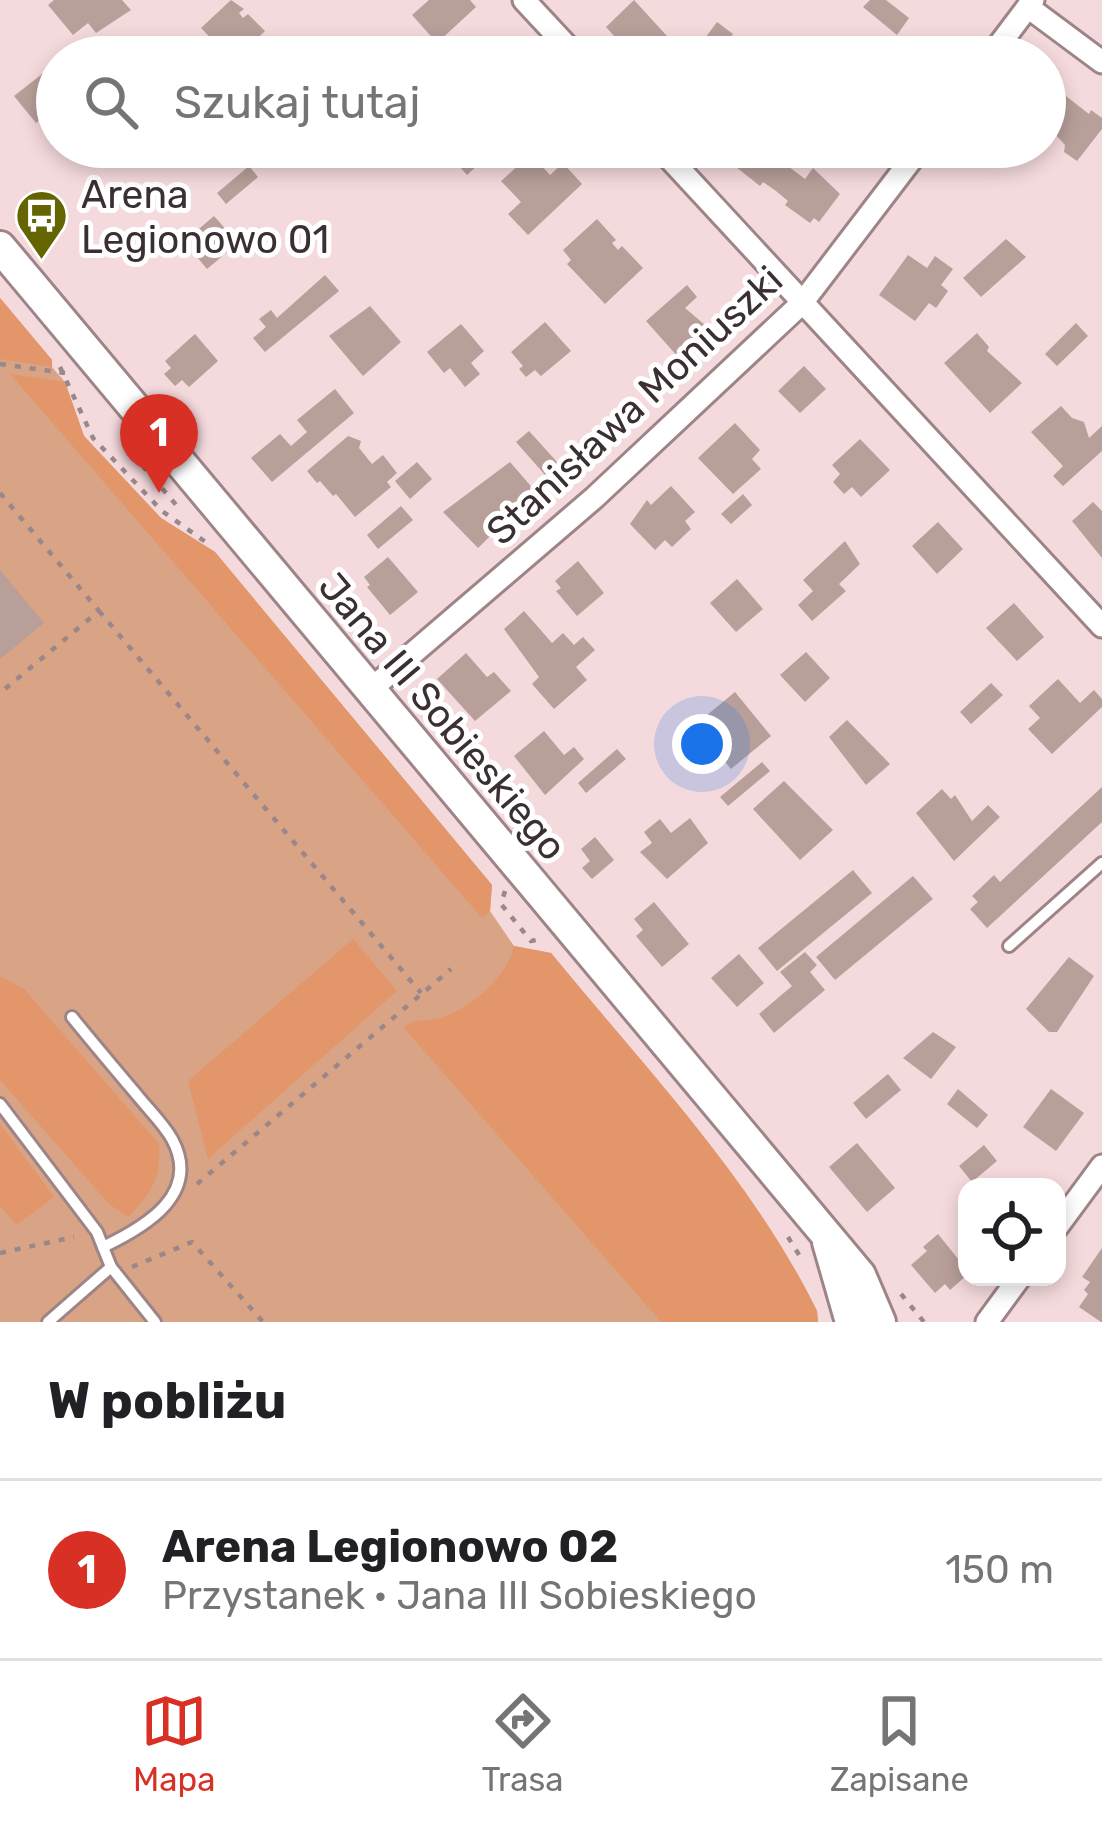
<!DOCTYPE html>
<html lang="pl">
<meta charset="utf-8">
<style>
:root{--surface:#fff;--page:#f6f6f6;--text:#202124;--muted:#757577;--line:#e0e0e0;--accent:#d93025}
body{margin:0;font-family:Rubik,sans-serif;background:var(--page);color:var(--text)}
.controls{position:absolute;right:36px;bottom:36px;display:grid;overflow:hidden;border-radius:24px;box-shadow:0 6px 18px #0003}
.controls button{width:108px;height:108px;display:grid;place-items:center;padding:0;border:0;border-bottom:3px solid var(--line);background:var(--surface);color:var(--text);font:60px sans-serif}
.you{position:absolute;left:702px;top:744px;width:42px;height:42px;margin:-30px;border:9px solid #fff;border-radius:50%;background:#1a73e8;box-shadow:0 0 0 18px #1a73e833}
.badge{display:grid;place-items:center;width:78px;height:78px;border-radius:50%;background:var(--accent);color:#fff;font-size:39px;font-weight:700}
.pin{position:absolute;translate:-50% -99px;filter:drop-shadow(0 3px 6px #0008)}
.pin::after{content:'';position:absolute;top:63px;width:42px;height:36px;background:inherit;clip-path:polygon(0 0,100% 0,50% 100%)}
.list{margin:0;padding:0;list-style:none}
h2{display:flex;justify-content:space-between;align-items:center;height:156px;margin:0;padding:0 48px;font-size:51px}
h2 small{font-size:39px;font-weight:400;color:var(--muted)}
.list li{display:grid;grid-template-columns:78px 1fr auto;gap:36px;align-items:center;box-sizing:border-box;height:180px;padding:0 48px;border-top:3px solid var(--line)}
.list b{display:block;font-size:45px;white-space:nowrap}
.list p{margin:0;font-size:39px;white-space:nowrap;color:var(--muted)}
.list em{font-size:39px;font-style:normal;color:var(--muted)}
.icon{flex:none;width:66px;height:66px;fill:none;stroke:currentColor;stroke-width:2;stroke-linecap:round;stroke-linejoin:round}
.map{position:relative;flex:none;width:1102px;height:1322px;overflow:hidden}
.search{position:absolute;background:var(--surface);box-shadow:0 6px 18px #0003;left:36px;right:36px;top:36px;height:132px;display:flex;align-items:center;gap:30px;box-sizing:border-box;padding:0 42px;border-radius:66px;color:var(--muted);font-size:45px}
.sheet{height:336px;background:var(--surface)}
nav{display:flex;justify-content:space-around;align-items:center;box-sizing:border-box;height:168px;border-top:3px solid var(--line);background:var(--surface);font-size:33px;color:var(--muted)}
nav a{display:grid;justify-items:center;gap:6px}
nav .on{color:var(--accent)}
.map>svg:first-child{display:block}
.green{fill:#d9a385}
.forest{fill:#e3966a}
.building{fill:#b89f9a}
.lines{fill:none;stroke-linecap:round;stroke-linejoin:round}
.lane-casing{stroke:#9d8487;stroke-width:16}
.street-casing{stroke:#9d8487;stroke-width:27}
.secondary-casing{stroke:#9d8487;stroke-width:36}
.path{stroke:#9a8789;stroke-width:4.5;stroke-dasharray:6 9;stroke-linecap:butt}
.lane{stroke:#fff;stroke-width:10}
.street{stroke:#fff;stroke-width:21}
.secondary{stroke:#fff;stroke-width:30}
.labels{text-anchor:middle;stroke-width:10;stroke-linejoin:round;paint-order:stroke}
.poi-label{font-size:39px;fill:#3b3031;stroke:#fff;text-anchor:start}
.street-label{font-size:39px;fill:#3b3031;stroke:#fff}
</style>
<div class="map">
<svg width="1102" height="1322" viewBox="0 0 1102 1322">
<rect width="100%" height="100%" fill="#f5dadd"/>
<path class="green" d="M0,298L52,360V367L65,382L84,436L161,518L215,552L492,885L490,911L514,946L551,953C645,1068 751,1177 817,1311L818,1322H0Z"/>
<g class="forest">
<polygon points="0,298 52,360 52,367 0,359"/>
<polygon points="10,374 65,382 84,436 161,518 215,552 492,885 490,911 482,918"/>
<polygon points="353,939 397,991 208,1159 188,1081"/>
<path d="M514,946L551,953C645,1068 751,1177 817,1311L818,1322H661L404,1028C417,1017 424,1022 440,1018C470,1010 508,976 514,946Z"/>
<path d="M0,976L25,990L159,1144C161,1178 152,1193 128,1217L109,1204L0,1080Z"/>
<polygon points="0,1124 54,1197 17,1225 0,1206"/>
</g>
<g class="building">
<polygon points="54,0 122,0 131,10 96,33 88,23 73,35 48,5"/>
<polygon points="231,0 244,9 239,13 243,18 248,14 265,31 238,57 229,57 201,28"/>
<polygon points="429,0 470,0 476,7 437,43 412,15"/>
<polygon points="634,0 667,36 644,57 633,57 606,27"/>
<polygon points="870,0 886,0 909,18 897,35 863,7"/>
<polygon points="717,22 733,34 716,57 691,57"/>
<polygon points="42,74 57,92 57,106 36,123 14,96"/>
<polygon points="1061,87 1065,89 1062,93 1089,114 1091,110 1102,118 1102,129 1077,161 1064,152 1065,145 1045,123 1045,109"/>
<polygon points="434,147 497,147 467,175 451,157 447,161"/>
<polygon points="742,147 785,147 788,149 780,160 805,179 813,168 840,194 819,222 814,218 810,223 785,205 788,201 776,191 763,182 760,186 736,167 740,162 734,158"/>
<polygon points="531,154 550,175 563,163 582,184 528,235 508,214 521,202 501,181"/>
<polygon points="249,166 258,177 226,204 217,193"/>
<polygon points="214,216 238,243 207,269 197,257 207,249 194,233"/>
<polygon points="597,219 616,240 612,243 618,250 622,246 643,268 605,304 567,264 571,260 563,250"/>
<polygon points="1006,239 1026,257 981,297 963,278"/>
<polygon points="908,255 927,268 935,256 953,269 941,285 948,291 936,308 929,303 915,321 879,295"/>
<polygon points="325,275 339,291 265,352 253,338 266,327 259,319 271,310 277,318"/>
<polygon points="687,285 697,297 685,308 711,330 679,358 646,321"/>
<polygon points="370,306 401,342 363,376 329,336"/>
<polygon points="545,322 571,351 541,376 535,370 526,377 519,369 523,366 511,352"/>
<polygon points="1076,323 1088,336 1057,366 1045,354"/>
<polygon points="461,324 484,351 471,363 480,374 465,387 450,368 444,373 427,352"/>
<polygon points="977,333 989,347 987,351 1022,383 990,413 944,363"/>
<polygon points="195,334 218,361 189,387 182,380 175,386 164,374 171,368 165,361"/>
<polygon points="804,366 826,389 800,413 778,391"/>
<polygon points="335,389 354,413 272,482 251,458 280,434 291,446 307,432 297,420"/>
<polygon points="1061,406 1072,418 1084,422 1089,438 1102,426 1102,451 1063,486 1053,476 1063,466 1031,432"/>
<polygon points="735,423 760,450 752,459 761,469 733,494 698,458"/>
<polygon points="529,431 558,463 545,475 516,442"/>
<polygon points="348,436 361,441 359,448 372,464 383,455 397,473 387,482 391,487 355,517 336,494 333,496 320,481 317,483 307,471"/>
<polygon points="860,439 890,470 861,497 852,487 844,494 833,482 840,474 832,465"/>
<polygon points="417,462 432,479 410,499 395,481"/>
<polygon points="510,462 536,492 478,548 443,512"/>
<polygon points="671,486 695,512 685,521 691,529 672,547 665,540 655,550 630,524 647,500 651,505"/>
<polygon points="743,494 752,505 731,524 721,514"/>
<polygon points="1093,502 1102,511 1102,558 1072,521"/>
<polygon points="401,506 413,520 378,549 367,535"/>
<polygon points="938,522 963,549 937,574 912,546"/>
<polygon points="845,541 860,564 839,584 846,591 812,621 798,605 813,591 803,580"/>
<polygon points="388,557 418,592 390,615 367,587 370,585 364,577"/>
<polygon points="578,561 604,593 577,616 556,591 561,588 555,581"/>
<polygon points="0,570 44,623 0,659"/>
<polygon points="737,579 763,609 736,632 710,603"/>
<polygon points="1014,603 1044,637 1017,661 986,628"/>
<polygon points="524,611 552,643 563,633 574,645 583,637 595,650 576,667 587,680 554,709 532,684 539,677 504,629"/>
<polygon points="806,652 830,678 805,702 780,675"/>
<polygon points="466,653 487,677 494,672 511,691 475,721 437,679"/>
<polygon points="1058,679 1080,703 1094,690 1102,699 1102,707 1052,754 1028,729 1040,718 1029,706"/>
<polygon points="991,683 1003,695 971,724 960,712"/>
<polygon points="735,692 771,736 731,769 695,725"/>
<polygon points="847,720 890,764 866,785 829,737"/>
<polygon points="544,731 564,755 574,747 584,759 545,795 514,756"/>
<polygon points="617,749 626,759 586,793 578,783"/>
<polygon points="762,762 770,771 728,806 720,797"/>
<polygon points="784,781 833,830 800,860 753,809"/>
<polygon points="1102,787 1102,822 987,928 970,909 978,902 972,896 994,875 1000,882"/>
<polygon points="942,789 951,799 955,795 972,821 988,805 1000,817 954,861 916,813"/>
<polygon points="690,818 708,843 667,879 640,852 652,843 644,832 660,819 671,833"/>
<polygon points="595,837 614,860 592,879 582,868 590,861 581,849"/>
<polygon points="853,870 872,893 777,971 758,948"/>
<polygon points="913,876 933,899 835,980 816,957"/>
<polygon points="654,902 689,944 662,967 636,936 643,930 634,919"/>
<polygon points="805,952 817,965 810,972 825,990 774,1033 759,1014 792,986 780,972"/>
<polygon points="739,954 764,983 737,1007 711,978"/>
<polygon points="1069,957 1094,976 1057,1032 1049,1032 1026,1009"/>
<polygon points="933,1032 956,1047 931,1079 903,1058"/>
<polygon points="888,1074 901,1090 866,1119 853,1103"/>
<polygon points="958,1089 988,1115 977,1128 947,1104"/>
<polygon points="1051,1089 1084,1113 1056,1151 1023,1127"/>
<polygon points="857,1143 895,1188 867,1212 829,1167"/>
<polygon points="984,1145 997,1161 972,1182 959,1166"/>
<polygon points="938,1234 967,1270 967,1275 950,1290 945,1284 935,1293 911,1265 927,1251 923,1247"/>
<polygon points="1102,1248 1102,1322 1101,1322 1079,1307 1088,1294 1084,1290 1090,1282 1082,1277"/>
</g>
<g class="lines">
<defs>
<g id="lane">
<polyline points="1009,946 1102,863"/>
<path d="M72,1017C93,1043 115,1069 137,1095C148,1109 163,1123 172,1139C202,1194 145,1227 103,1247"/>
<polyline points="0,1104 97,1232 111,1267 155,1322"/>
<polyline points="48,1322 111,1267"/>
</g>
<g id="street">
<polyline points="524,0 577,57"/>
<polyline points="1028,7 1102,62"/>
<polyline points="990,57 1033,0"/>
<polyline points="659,147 1102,626"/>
<polyline points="370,690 594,498 802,303 921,147"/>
<polyline points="1057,1227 1102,1166"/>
<polyline points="987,1322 1020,1277"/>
</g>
<g id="secondary">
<polyline points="0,247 860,1275 880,1322"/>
<polyline points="828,1242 851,1322"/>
</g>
</defs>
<use href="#lane" class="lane-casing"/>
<use href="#street" class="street-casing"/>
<use href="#secondary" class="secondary-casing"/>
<g class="path">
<polyline points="0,364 65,373"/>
<polyline points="60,367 93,438 162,511 207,543"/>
<polyline points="123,443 178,507"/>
<polyline points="0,493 99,611 0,693"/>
<polyline points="99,611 421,993"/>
<polyline points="505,891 501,904 531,941 542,939"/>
<polyline points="197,1184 451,969"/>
<polyline points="788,1237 801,1258"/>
<polyline points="0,1253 74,1237"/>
<polyline points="132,1267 192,1242 263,1322"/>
<polyline points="901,1294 924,1322"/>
</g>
<use href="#lane" class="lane"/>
<use href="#street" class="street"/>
<use href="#secondary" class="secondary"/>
</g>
<defs>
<symbol id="bus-pin" viewBox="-11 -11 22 30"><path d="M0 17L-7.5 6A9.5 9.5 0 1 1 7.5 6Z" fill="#646400" stroke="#fff"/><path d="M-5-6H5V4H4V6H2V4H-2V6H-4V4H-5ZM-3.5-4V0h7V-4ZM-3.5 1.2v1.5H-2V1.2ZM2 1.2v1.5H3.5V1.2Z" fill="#fff"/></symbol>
</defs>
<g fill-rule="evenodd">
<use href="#bus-pin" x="12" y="186" width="59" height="81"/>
</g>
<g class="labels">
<g class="poi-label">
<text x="81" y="208">Arena<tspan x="81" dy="45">Legionowo 01</tspan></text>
</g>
<g class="street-label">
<text transform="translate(634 405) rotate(-43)" y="14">Stanisława Moniuszki</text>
<text transform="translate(443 716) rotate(50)" y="14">Jana III Sobieskiego</text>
</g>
</g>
</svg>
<div class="controls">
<button><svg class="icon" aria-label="locate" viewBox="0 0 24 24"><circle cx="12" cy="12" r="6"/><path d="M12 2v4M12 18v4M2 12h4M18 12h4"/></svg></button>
</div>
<div class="you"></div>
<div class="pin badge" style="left:159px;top:493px">1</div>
<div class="search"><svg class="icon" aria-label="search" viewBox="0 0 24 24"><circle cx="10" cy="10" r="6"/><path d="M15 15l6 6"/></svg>Szukaj tutaj</div>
</div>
<section class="sheet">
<h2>W pobliżu<small></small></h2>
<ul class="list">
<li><span class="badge">1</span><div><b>Arena Legionowo 02</b><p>Przystanek · Jana III Sobieskiego</p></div><em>150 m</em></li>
</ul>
</section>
<nav>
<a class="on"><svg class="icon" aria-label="map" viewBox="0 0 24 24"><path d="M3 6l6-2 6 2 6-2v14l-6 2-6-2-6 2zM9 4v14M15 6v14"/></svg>Mapa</a>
<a><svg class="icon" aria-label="directions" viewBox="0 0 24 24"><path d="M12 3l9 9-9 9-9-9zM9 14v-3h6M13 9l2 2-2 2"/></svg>Trasa</a>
<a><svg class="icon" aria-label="saved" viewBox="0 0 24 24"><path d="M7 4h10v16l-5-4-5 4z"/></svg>Zapisane</a>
</nav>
